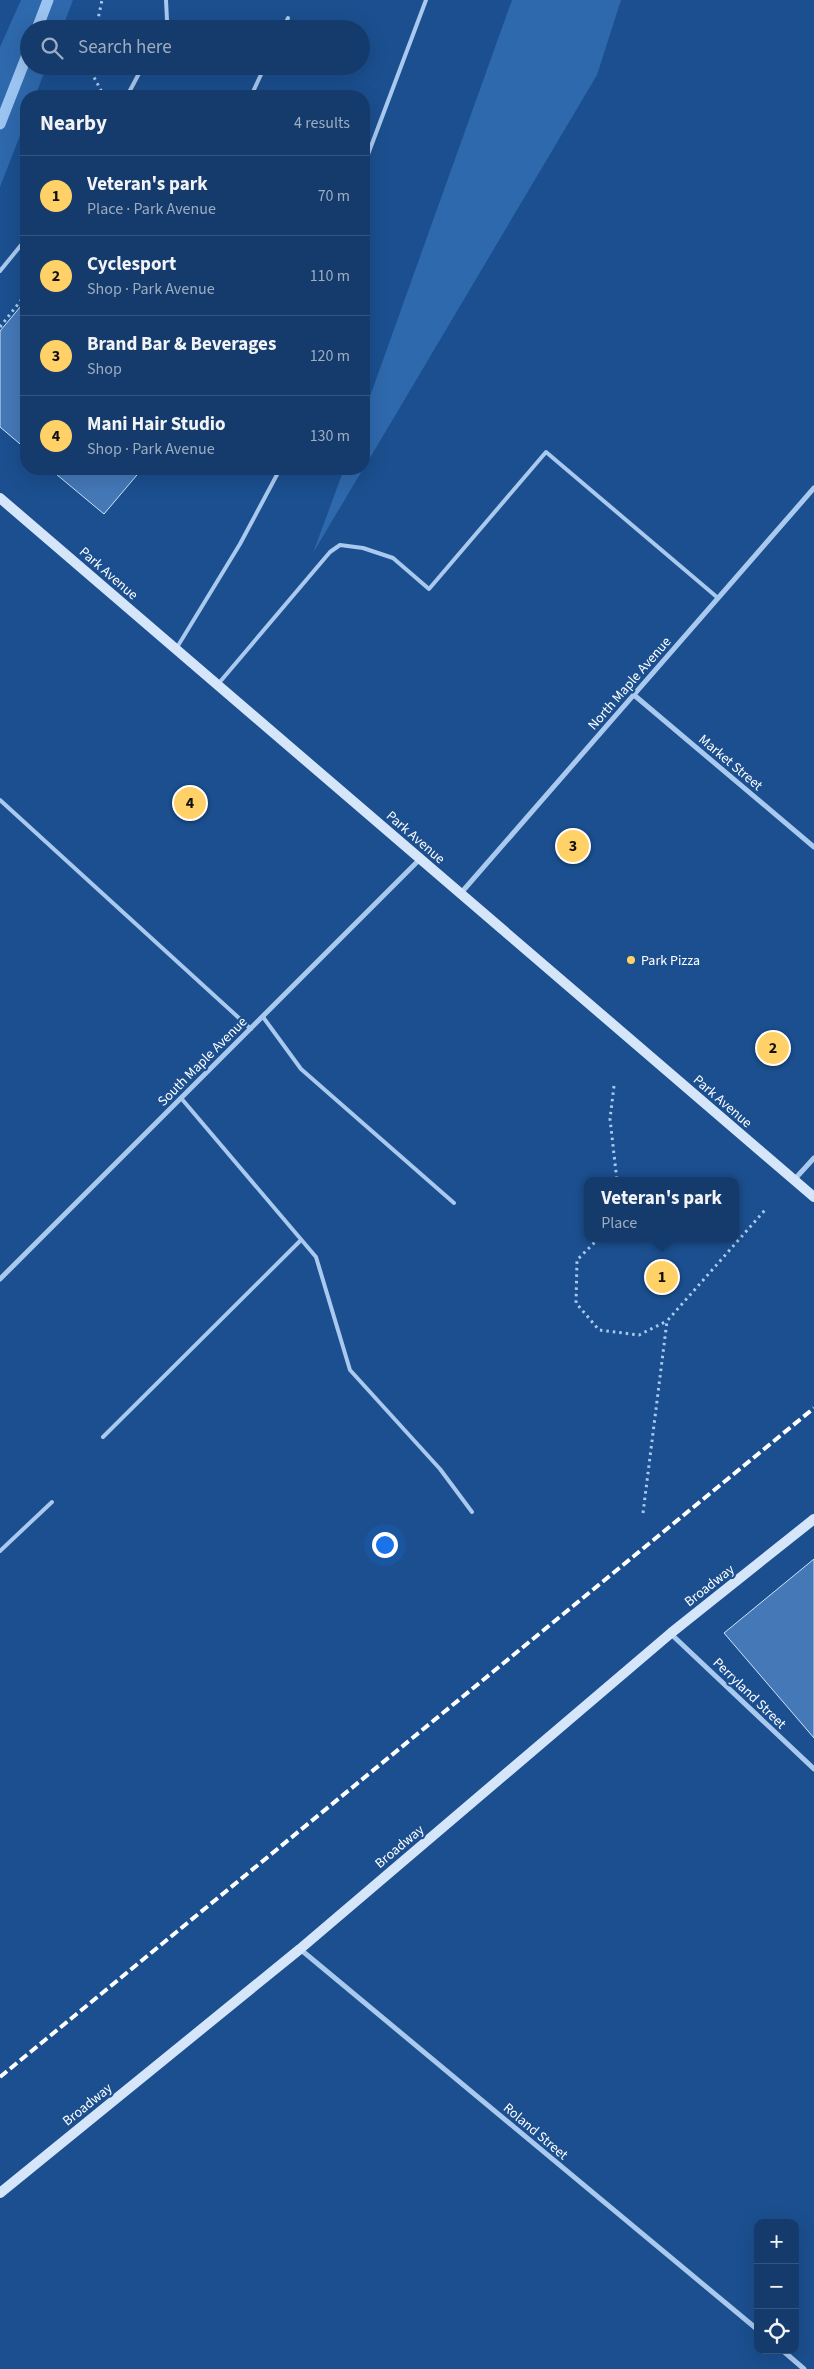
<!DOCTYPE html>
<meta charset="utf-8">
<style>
:root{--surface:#143b6b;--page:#214673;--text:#f1f3f6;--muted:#9dadc1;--line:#33557e;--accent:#ffd166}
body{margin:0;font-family:"Source Sans 3",sans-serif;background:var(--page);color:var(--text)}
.controls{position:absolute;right:15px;bottom:15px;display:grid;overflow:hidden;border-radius:10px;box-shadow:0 5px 20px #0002}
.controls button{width:45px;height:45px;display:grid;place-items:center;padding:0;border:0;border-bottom:1px solid var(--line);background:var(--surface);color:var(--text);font:25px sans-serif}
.you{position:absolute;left:384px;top:1544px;width:18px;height:18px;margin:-12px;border:4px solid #fff;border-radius:50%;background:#1a73e8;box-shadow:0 0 0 8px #1a73e833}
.badge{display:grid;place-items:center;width:32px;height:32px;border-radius:50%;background:var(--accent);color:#111;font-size:16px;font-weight:700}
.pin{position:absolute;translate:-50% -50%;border:2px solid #fff;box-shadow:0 1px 5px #0006}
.popup{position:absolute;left:584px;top:1177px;width:155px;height:65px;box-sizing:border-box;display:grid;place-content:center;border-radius:10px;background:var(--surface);filter:drop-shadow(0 1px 4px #0005);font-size:16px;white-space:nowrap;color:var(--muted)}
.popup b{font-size:19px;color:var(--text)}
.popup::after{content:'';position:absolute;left:50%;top:100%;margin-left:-10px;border:10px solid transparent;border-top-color:var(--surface)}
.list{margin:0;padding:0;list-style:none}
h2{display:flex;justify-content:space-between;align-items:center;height:65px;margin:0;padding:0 20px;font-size:21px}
h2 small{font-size:16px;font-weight:400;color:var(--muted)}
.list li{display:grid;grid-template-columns:32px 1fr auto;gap:15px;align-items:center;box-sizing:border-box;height:80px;padding:0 20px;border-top:1px solid var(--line)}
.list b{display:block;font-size:19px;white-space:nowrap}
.list p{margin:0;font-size:16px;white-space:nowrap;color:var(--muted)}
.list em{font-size:16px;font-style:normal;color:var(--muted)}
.icon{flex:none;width:28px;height:28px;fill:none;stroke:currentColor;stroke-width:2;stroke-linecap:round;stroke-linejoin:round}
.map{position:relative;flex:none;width:814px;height:2369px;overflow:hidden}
.search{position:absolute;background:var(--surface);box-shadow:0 5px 20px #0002;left:20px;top:20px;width:350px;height:55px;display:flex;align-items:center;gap:12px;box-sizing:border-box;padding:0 18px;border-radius:28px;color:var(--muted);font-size:19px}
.panel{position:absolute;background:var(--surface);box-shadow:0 5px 20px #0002;left:20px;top:90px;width:350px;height:385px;border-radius:20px}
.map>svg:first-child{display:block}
.green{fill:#2e69ad}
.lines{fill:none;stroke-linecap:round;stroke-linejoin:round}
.stream{stroke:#9cc4f0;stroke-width:11}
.building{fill:#4478b7;stroke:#cfe3fa}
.path{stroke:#a9c9ee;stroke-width:3;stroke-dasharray:2.5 4;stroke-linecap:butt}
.lane{stroke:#a9c9ee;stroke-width:4}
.street{stroke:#a9c9ee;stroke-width:5}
.secondary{stroke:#d6e6fa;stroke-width:10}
.rail{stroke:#fff;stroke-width:4;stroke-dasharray:9 4;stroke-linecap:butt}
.poi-dot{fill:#ffd166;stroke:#1b4f8f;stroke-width:2}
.labels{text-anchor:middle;stroke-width:4.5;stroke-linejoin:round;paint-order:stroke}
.street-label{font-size:14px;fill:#fff;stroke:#1b4f8f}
.poi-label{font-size:14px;fill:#fff;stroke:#1b4f8f;text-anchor:start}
</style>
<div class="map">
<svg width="814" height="2369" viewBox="0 0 814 2369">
<rect width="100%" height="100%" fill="#1b4f8f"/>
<g class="green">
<polygon points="21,0 73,0 62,29 29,29 29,66 47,66 35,96 26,96 26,120 0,187 0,47"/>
<polygon points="512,0 621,0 597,75 364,468 364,413"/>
<polygon points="344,469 363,469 313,553"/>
</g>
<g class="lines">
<g class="stream">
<polyline points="37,29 48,0"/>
<polyline points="0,124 29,50"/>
</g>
</g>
<g class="building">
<polygon points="21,306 26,310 26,449 0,427 0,331"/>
<polygon points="50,469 142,469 104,514"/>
<polygon points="814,1559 814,1738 724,1633"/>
</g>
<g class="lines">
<g class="path">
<polyline points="96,29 102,0"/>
<polyline points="88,66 104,96"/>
<polyline points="0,327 26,294"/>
<polyline points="614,1086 610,1119 617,1181"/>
<polyline points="599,1238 577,1260 576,1303 599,1330 639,1335 667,1321"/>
<polyline points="643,1513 667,1321 765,1210"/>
</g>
<g class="lane">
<polyline points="162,29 167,20 166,0"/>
<polyline points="283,29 288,18"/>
<polyline points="127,96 143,66"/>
<polyline points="251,96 265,66"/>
<polyline points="364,165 426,0"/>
<polyline points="0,271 26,239"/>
<polyline points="176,649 240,544 280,469"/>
<polyline points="219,683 330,552 340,545 363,548 393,558 429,589 546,452 718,598"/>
<polyline points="0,800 251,1029"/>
<polyline points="263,1017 301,1069 454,1203"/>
<polyline points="181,1098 316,1257 350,1370 440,1469 472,1512"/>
<polyline points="103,1437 301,1240"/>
<polyline points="0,1551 52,1502"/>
</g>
<g class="street">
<polyline points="634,695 814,847"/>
<polyline points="461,893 814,488"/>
<polyline points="794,1180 814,1158"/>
<polyline points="0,1279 420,859"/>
<polyline points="671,1634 814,1769"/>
<polyline points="300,1949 758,2330"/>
<polyline points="782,2350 804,2369"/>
</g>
<g class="secondary">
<polyline points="0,498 814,1197"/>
<polyline points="0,2193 300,1949 671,1633 814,1519"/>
</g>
<polyline class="rail" points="0,2077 814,1408"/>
</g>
<circle class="poi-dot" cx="631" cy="960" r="5"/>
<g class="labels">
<g class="street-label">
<text transform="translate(109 573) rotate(41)" y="5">Park Avenue</text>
<text transform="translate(629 683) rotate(-49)" y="5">North Maple Avenue</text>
<text transform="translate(731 762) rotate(40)" y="5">Market Street</text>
<text transform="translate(416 837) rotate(41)" y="5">Park Avenue</text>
<text transform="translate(202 1061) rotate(-45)" y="5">South Maple Avenue</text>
<text transform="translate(723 1101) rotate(41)" y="5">Park Avenue</text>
<text transform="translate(709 1585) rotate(-38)" y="5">Broadway</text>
<text transform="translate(750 1693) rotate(44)" y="5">Perryland Street</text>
<text transform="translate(399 1846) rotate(-40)" y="5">Broadway</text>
<text transform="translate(87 2104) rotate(-39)" y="5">Broadway</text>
<text transform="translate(536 2131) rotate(40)" y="5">Roland Street</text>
</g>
<g class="poi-label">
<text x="641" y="965">Park Pizza</text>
</g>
</g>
</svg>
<div class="controls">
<button>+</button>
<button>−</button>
<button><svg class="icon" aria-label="locate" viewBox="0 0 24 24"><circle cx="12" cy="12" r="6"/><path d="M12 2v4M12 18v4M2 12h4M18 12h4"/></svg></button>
</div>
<div class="you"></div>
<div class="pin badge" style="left:662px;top:1277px">1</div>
<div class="popup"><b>Veteran's park</b>Place</div>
<div class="pin badge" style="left:773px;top:1048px">2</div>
<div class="pin badge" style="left:573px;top:846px">3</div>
<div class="pin badge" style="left:190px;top:803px">4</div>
<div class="search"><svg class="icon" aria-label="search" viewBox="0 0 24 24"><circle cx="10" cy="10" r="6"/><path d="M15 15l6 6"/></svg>Search here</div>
<section class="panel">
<h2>Nearby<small>4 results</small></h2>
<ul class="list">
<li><span class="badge">1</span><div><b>Veteran's park</b><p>Place · Park Avenue</p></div><em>70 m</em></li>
<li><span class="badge">2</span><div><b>Cyclesport</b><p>Shop · Park Avenue</p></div><em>110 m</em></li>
<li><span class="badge">3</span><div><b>Brand Bar &amp; Beverages</b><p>Shop</p></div><em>120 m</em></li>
<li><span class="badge">4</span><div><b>Mani Hair Studio</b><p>Shop · Park Avenue</p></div><em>130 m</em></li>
</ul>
</section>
</div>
